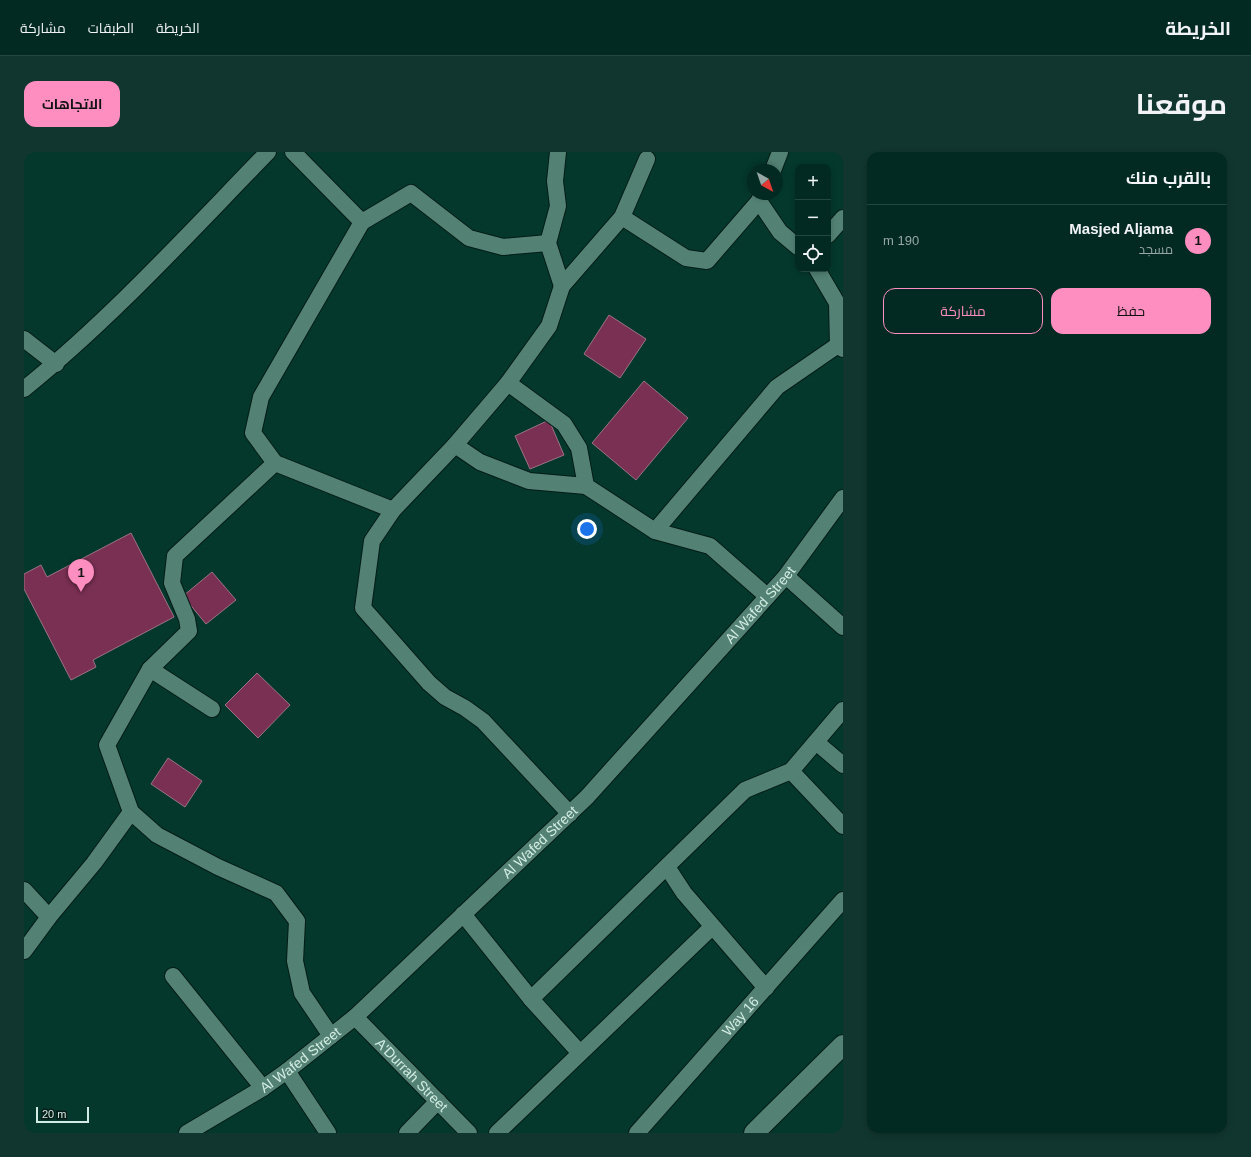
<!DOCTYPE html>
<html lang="ar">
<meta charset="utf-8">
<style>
:root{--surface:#032a22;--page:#11362f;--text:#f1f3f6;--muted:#97a7a5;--line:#244640;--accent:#fd8ebf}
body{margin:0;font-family:Arial,Cairo,sans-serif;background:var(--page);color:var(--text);direction:rtl}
.controls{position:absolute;right:12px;top:12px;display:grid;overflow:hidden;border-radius:8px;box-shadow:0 2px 6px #0003}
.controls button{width:36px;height:36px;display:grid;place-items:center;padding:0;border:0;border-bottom:1px solid var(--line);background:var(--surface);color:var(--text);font:20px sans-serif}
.compass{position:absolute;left:723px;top:12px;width:36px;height:36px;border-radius:50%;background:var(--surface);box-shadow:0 2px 6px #0003;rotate:140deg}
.scale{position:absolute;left:12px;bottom:10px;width:53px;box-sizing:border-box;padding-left:4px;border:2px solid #d3ece3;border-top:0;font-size:11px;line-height:14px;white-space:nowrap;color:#d3ece3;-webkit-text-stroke:3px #081b16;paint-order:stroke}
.you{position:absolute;left:563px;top:377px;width:14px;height:14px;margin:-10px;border:3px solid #fff;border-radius:50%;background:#1a73e8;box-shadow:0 0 0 6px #1a73e833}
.badge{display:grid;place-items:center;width:26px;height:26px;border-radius:50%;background:var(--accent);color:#111;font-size:13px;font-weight:700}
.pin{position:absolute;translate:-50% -33px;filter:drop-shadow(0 1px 2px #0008)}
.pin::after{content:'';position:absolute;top:21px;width:14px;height:12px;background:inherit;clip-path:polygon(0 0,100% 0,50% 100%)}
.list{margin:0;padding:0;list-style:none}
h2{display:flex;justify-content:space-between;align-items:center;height:52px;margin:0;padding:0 16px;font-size:17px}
h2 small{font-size:13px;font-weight:400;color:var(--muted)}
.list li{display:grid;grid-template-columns:26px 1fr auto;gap:12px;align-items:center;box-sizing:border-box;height:72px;padding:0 16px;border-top:1px solid var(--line)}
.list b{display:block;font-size:15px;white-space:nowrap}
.list p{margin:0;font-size:13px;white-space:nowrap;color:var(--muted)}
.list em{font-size:13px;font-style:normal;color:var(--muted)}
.actions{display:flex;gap:8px;padding:12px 16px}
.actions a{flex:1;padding:9px 0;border:1px solid var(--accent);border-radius:12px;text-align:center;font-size:14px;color:var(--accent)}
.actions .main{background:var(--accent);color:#111}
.icon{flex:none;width:22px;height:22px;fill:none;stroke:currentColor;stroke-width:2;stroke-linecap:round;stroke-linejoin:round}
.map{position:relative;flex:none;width:819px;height:981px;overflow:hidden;direction:ltr;border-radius:12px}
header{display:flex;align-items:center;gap:24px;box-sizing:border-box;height:56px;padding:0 20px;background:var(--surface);border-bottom:1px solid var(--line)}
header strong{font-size:19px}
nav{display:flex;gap:22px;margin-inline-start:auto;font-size:14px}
.intro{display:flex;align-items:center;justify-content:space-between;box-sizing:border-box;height:96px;padding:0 24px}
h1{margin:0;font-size:28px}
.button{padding:10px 18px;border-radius:12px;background:var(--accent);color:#111;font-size:14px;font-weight:700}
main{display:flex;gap:24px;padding:0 24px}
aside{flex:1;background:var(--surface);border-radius:12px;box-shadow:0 2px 6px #0003}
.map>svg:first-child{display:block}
.building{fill:#793052;stroke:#9c7384}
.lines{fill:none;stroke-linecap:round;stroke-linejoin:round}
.minor-casing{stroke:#041c16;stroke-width:18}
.tertiary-casing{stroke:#041c16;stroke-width:22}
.minor{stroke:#538274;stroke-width:16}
.tertiary{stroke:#538274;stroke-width:20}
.labels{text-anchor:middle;stroke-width:4;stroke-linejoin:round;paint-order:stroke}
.street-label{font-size:14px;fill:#d3ece3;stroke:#081b16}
</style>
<header>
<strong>الخريطة</strong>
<nav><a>الخريطة</a><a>الطبقات</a><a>مشاركة</a></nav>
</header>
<div class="intro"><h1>موقعنا</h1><a class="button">الاتجاهات</a></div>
<main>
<aside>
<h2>بالقرب منك<small></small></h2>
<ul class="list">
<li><span class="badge">1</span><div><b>Masjed Aljama</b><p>مسجد</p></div><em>190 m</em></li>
</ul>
<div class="actions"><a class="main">حفظ</a><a>مشاركة</a></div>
</aside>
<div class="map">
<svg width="819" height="981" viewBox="0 0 819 981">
<rect width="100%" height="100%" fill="#04382d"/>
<g class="building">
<polygon points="585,163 622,187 596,226 560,202"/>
<polygon points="620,229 664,266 612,328 568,291"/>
<polygon points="525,268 540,303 506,317 491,284"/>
<polygon points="107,381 150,465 69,508 72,515 47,528 0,437 0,422 17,413 23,425"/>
<polygon points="188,420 212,448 182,472 159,444"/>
<polygon points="233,521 266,553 234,586 201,553"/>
<polygon points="144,606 178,629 161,655 127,632"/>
</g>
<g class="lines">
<defs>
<g id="minor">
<polyline points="269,0 338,70 387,41 445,86 479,95 524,91"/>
<polyline points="534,0 531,29 534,54 524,91 538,134"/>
<polyline points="749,18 756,0"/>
<polyline points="735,49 756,80 774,95"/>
<polyline points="598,65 662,106 683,109 735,49 738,42"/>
<polyline points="338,70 237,245 229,281 251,311 369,358"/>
<polyline points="804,83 819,66"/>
<polyline points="793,117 813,151 814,193"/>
<polyline points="0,187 32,212"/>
<polyline points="484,231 540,272 555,296 562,334 631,379 686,394 743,444"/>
<path d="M0,237C88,166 165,81 244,0"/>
<polyline points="431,293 456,310 505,329 562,334"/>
<polyline points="251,311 151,404 148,431 163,467 165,479 126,517 83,593 107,660 133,683 194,715 252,741 273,769 271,809 278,841 307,884"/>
<polyline points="631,379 753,235 814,193 819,197"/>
<polyline points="762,424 819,475"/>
<polyline points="126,517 188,557"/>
<polyline points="792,590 819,613"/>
<polyline points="767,619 819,674"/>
<polyline points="546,662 459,569 441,556 421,545 405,531 339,456 348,389 369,358 431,293 484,231 525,174 538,134 598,65 623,7"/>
<polyline points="643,715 660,741 742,836"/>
<polyline points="0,738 25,765"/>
<polyline points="439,762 507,847 556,901"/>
<polyline points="0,799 25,765 70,711 107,660"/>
<polyline points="149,824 239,936"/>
<polyline points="507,847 721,638 767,619 819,558"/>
<path id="s1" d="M331,865L445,981"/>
<polyline points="263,919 304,981"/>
<path id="s2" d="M163,981L239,936L263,919L331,865L563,645L762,424L819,346"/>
<polyline points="383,981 414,949"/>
<polyline points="473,981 688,775"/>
<path id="s3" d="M613,981L819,748"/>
</g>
<polyline id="tertiary" points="730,981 819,893"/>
</defs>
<use href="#minor" class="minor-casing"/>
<use href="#tertiary" class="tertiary-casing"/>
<use href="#minor" class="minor"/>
<use href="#tertiary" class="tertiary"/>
</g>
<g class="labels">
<g class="street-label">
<text dy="5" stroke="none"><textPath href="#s2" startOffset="783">Al Wafed Street</textPath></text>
<text dy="5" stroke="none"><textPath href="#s2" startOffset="459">Al Wafed Street</textPath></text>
<text dy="5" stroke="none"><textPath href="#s3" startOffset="156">Way 16</textPath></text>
<text dy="5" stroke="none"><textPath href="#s2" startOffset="135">Al Wafed Street</textPath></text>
<text dy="5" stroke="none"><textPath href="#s1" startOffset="81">A'Durrah Street</textPath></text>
</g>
</g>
</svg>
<div class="controls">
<button>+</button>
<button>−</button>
<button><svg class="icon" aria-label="locate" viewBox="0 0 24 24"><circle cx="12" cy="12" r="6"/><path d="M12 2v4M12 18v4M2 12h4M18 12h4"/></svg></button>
</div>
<svg class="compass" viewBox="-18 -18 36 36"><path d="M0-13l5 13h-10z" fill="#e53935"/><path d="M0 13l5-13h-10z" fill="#97a7a5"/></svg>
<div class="scale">20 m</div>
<div class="you"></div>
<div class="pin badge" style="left:57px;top:440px">1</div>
</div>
</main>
